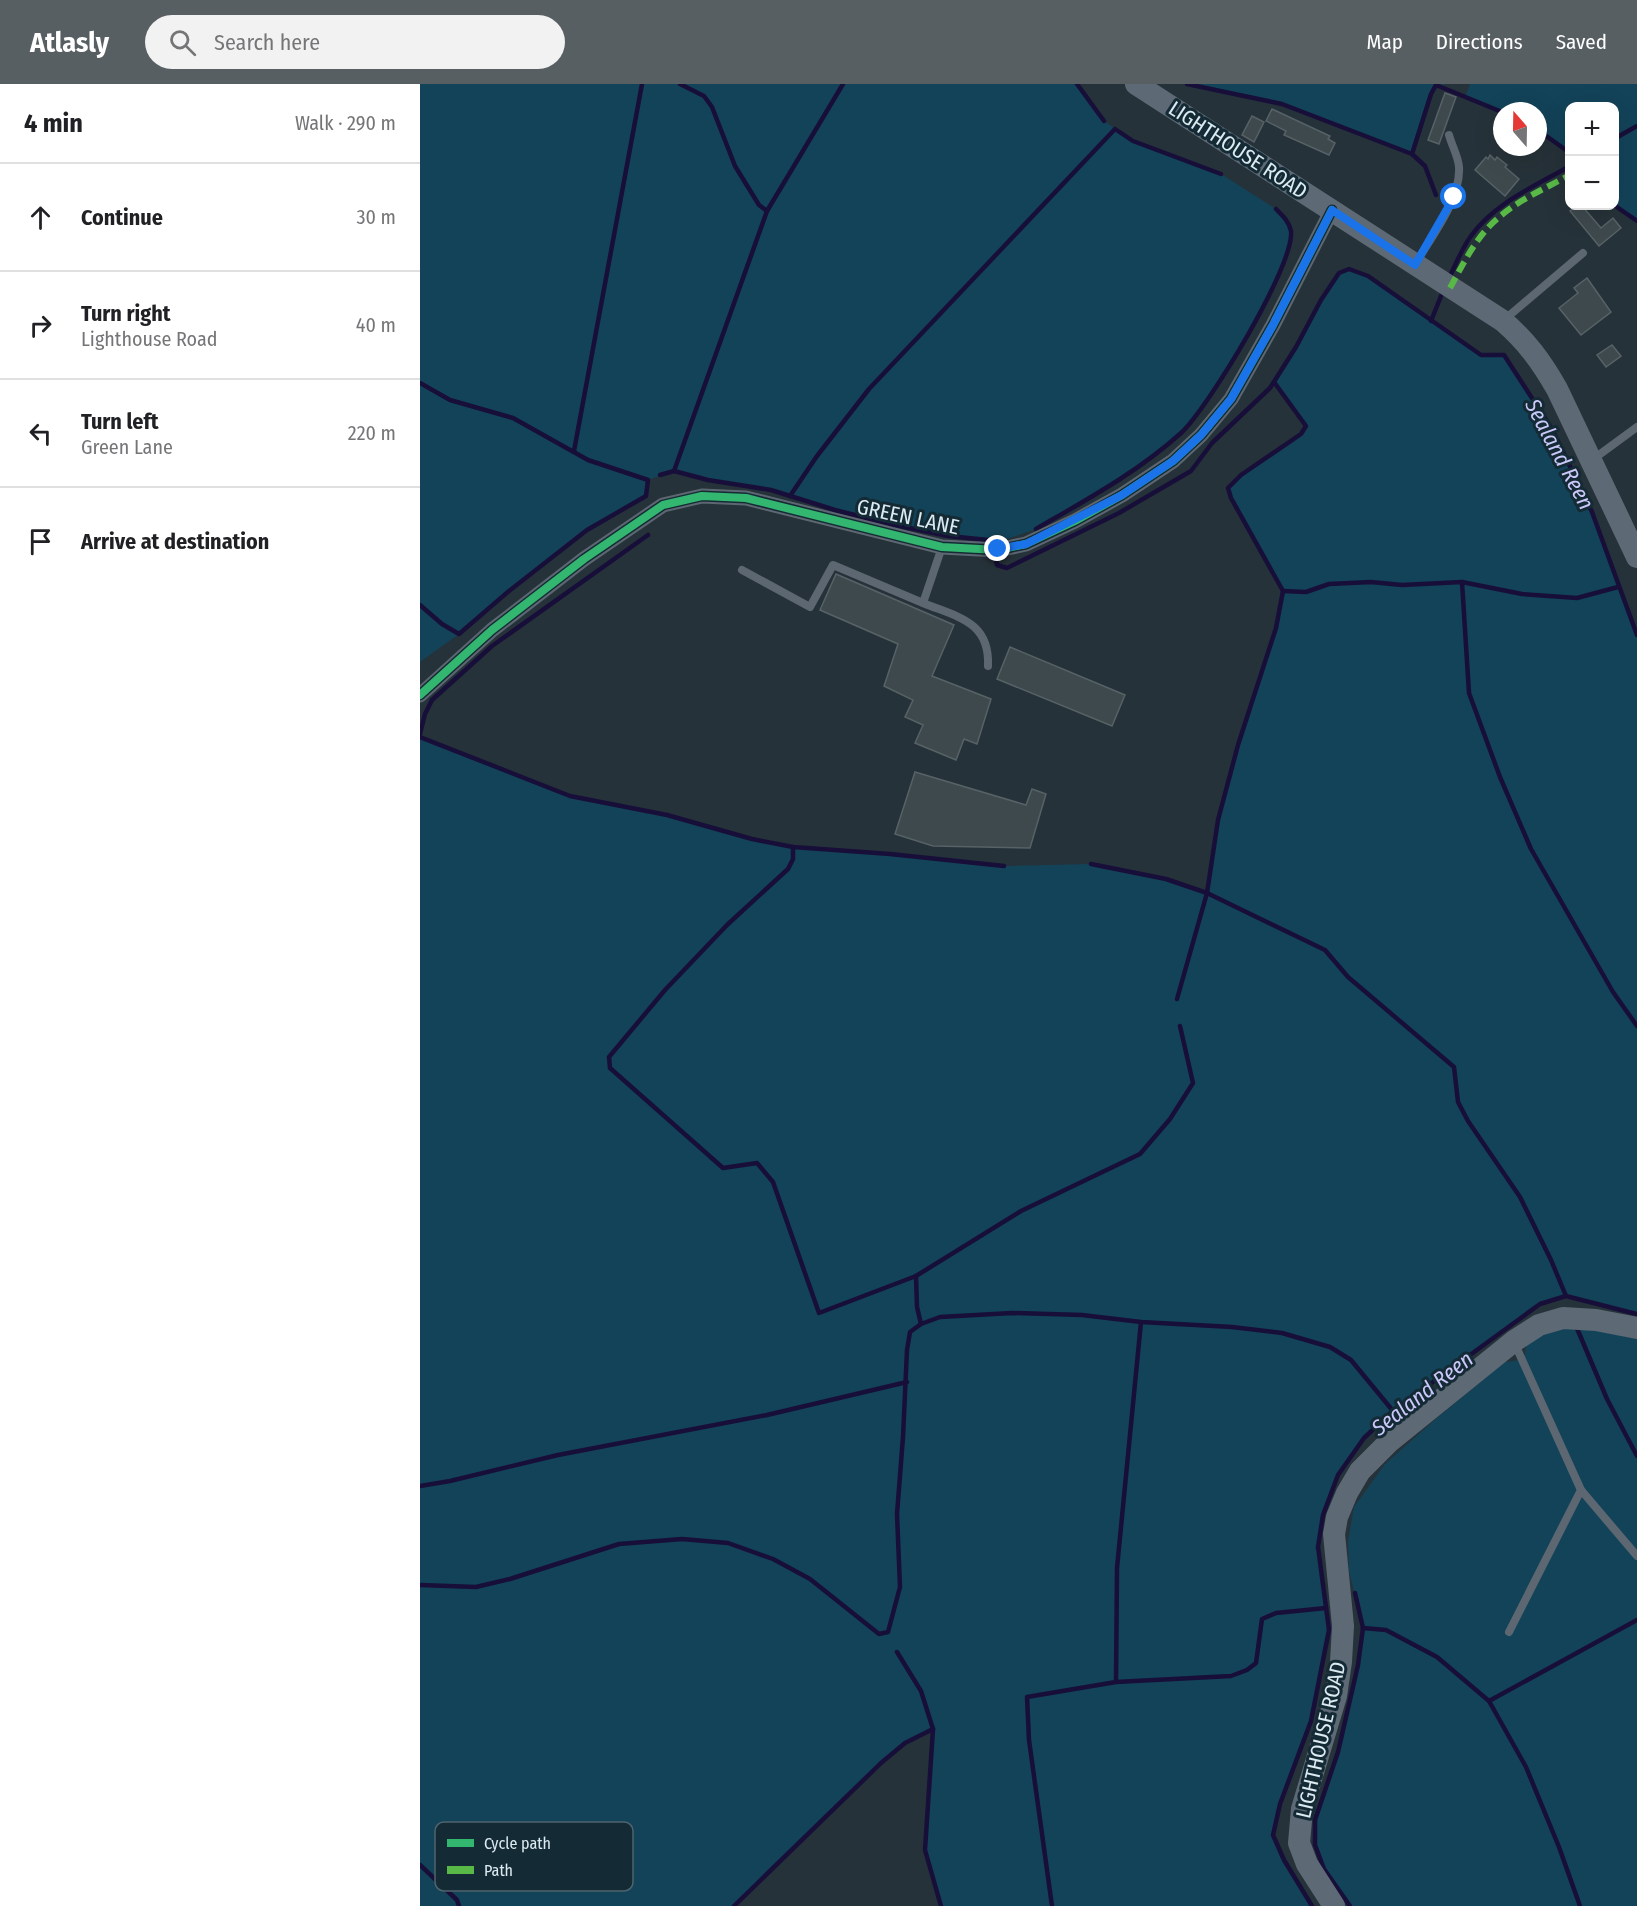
<!DOCTYPE html>
<meta charset="utf-8">
<style>
:root{--surface:#fff;--page:#f2f2f2;--text:#202124;--muted:#757577;--line:#e0e0e0;--accent:#585f63}
body{margin:0;font-family:"Fira Sans Condensed",sans-serif;background:var(--page);color:var(--text)}
.controls{position:absolute;right:18px;top:18px;display:grid;overflow:hidden;border-radius:12px;box-shadow:0 6px 24px #0002}
.controls button{width:54px;height:54px;display:grid;place-items:center;padding:0;border:0;border-bottom:2px solid var(--line);background:var(--surface);color:var(--text);font:30px sans-serif}
.compass{position:absolute;left:1073px;top:18px;width:54px;height:54px;border-radius:50%;background:var(--surface);box-shadow:0 6px 24px #0002;rotate:340deg}
.stop{position:absolute;width:18px;height:18px;margin:-14px;border:4px solid #1a73e8;border-radius:50%;background:#fff}
.stop.end{background:#1a73e8;border-color:#fff;box-shadow:0 2px 6px #0008}
.list{margin:0;padding:0;list-style:none}
h2{display:flex;justify-content:space-between;align-items:center;height:78px;margin:0;padding:0 24px;font-size:26px}
h2 small{font-size:20px;font-weight:400;color:var(--muted)}
.list li{display:grid;grid-template-columns:39px 1fr auto;gap:18px;align-items:center;box-sizing:border-box;height:108px;padding:0 24px;border-top:2px solid var(--line)}
.list b{display:block;font-size:22px;white-space:nowrap}
.list p{margin:0;font-size:20px;white-space:nowrap;color:var(--muted)}
.list em{font-size:20px;font-style:normal;color:var(--muted)}
.icon{flex:none;width:33px;height:33px;fill:none;stroke:currentColor;stroke-width:2;stroke-linecap:round;stroke-linejoin:round}
.map{position:relative;flex:none;width:1217px;height:1822px;overflow:hidden}
header{display:flex;align-items:center;gap:36px;box-sizing:border-box;height:84px;padding:0 30px;background:var(--accent);color:#fff}
header strong{font-size:28px}
nav{display:flex;gap:33px;margin-inline-start:auto;font-size:21px}
.search{width:420px;height:54px;background:var(--page);display:flex;align-items:center;gap:15px;box-sizing:border-box;padding:0 21px;border-radius:33px;color:var(--muted);font-size:22px}
main{display:flex}
aside{flex:1;background:var(--surface)}
.map>svg:first-child{display:block}
.green{fill:#134359}
.lines{fill:none;stroke-linecap:round;stroke-linejoin:round}
.stream{stroke:#170f39;stroke-width:4.5}
.building{fill:#3e494e;stroke:#566266;stroke-width:1.5}
.lane{stroke:#5d6772;stroke-width:8}
.street{stroke:#5d6772;stroke-width:15}
.secondary{stroke:#5d6975;stroke-width:22}
.quiet{stroke:#58b947;stroke-width:6;stroke-dasharray:12 6;stroke-linecap:butt}
.cycleway-casing{stroke:#142b36;stroke-width:11}
.cycleway{stroke:#33b770;stroke-width:8}
.route{stroke:#1a73e8;stroke-width:8}
.labels{text-anchor:middle;stroke-width:6;stroke-linejoin:round;paint-order:stroke}
.street-label{font-size:21px;fill:#dceaf1;stroke:#142b36}
.water-label{font-size:22px;font-style:italic;fill:#cbc8f9;stroke:#142b36}
.key{fill:#142b36;stroke:#50646e;stroke-width:1.5}
.key-label{font-size:16px;fill:#dceaf1}
</style>
<header>
<strong>Atlasly</strong>
<div class="search"><svg class="icon" aria-label="search" viewBox="0 0 24 24"><circle cx="10" cy="10" r="6"/><path d="M15 15l6 6"/></svg>Search here</div>
<nav><a>Map</a><a>Directions</a><a>Saved</a></nav>
</header>
<main>
<aside>
<h2>4 min<small>Walk · 290 m</small></h2>
<ul class="list">
<li><svg class="icon" aria-label="ahead" viewBox="0 0 24 24"><path d="M12 20V5M6 11l6-6 6 6"/></svg><div><b>Continue</b></div><em>30 m</em></li>
<li><svg class="icon" aria-label="right" viewBox="0 0 24 24"><path d="M7 20v-9h11M14 6l5 5-5 5"/></svg><div><b>Turn right</b><p>Lighthouse Road</p></div><em>40 m</em></li>
<li><svg class="icon" aria-label="left" viewBox="0 0 24 24"><path d="M17 20v-9H6M10 6l-5 5 5 5"/></svg><div><b>Turn left</b><p>Green Lane</p></div><em>220 m</em></li>
<li><svg class="icon" aria-label="arrive" viewBox="0 0 24 24"><path d="M6 21V4h12l-3 4 3 4H6"/></svg><div><b>Arrive at destination</b></div></li>
</ul>
</aside>
<div class="map">
<svg width="1217" height="1822" viewBox="0 0 1217 1822">
<rect width="100%" height="100%" fill="#263239"/>
<g class="green">
<polygon points="0,0 657,0 684,37 713,57 801,90 856,125 867,136 871,146 870,161 849,212 808,287 762,348 724,379 662,418 616,445 573,460 568,456 528,452 475,441 415,426 351,406 288,396 254,387 228,396 226,412 167,446 89,507 39,550 0,578"/>
<polygon points="767,0 1024,0 1023,4 1015,1 1011,10 992,70 862,20"/>
<polygon points="1050,0 1217,0 1217,137 1195,121 1194,22 1150,22 1149,69 1118,46 1118,27 1082,28 1045,13"/>
<polygon points="929,185 948,192 1061,271 1084,271 1132,345 1172,428 1217,551 1217,1230 1146,1212 1120,1220 973,1327 944,1354 918,1391 903,1431 898,1463 909,1546 891,1637 860,1720 853,1751 864,1776 892,1822 521,1822 505,1766 512,1645 485,1659 461,1679 314,1822 0,1822 0,653 150,712 247,731 332,755 373,763 470,770 584,782 671,780 746,795 786,808 798,736 818,661 856,544 863,507 811,414 808,404 821,391 881,350 886,342 854,298 876,263 901,216 919,189"/>
<polygon points="1156,1242 1217,1255 1217,1822 930,1822 904,1785 895,1761 895,1736 918,1668 938,1581 943,1544 929,1487 928,1457 934,1423 965,1380 1018,1333 1085,1278 1095,1277 1105,1271 1106,1260 1128,1248"/>
</g>
<g class="lines">
<g class="stream">
<polyline points="260,0 284,12 292,23 315,82 339,121 347,127"/>
<polyline points="657,0 684,37"/>
<polyline points="767,0 862,20 992,70 1005,82 1016,111"/>
<polyline points="1118,46 1150,69"/>
<polyline points="1194,55 1217,42"/>
<polyline points="992,70 1011,10 1016,1 1082,28"/>
<polyline points="1194,121 1217,137"/>
<path d="M1029,194C1036,180 1042,164 1051,152C1075,119 1115,102 1150,82"/>
<polyline points="1011,237 1023,207"/>
<polyline points="0,299 30,316 93,334 168,376 228,396 226,412 167,446 89,507 39,550 22,540 0,521"/>
<polyline points="154,367 222,0"/>
<polyline points="254,387 347,127 423,0"/>
<polyline points="240,391 254,387 288,396 351,406 415,426 475,441 528,452 568,456 573,460"/>
<polyline points="370,412 397,372 449,305 695,45 713,57 801,90"/>
<path d="M616,445C666,416 718,388 761,349C788,324 875,181 871,147C869,137 862,131 856,125"/>
<polyline points="575,472 577,481 587,484 699,429 771,387 792,359 850,304 876,263 901,216 919,189 929,185 948,192 1061,271 1084,271 1132,345 1172,428 1217,551"/>
<polyline points="1042,498 1049,609 1080,693 1111,765 1193,908 1217,942"/>
<polyline points="863,507 886,508 909,500 951,498 982,501 1042,498 1102,510 1157,514 1198,503"/>
<polyline points="0,650 5,630 12,616 72,562 228,451"/>
<polyline points="0,653 150,712 247,731 332,755 373,763 470,770 584,782"/>
<polyline points="373,763 373,775 368,785 307,841 245,906 189,973 190,984 303,1084 337,1079 353,1098 399,1229 496,1192 601,1127 720,1070 750,1035 773,999 760,942"/>
<polyline points="671,780 746,795 787,809 905,866 928,893 1034,983 1038,1018 1048,1037 1100,1113 1131,1176 1146,1212"/>
<polyline points="757,915 787,809 798,736 818,661 856,544 863,507 811,414 808,404 821,391 881,350 886,342 854,298"/>
<polyline points="496,1192 497,1223 501,1240"/>
<polyline points="1156,1242 1187,1315 1217,1372"/>
<polyline points="0,1402 30,1397 138,1371 347,1331 487,1298"/>
<polyline points="0,1501 56,1503 90,1495 199,1460 262,1455 308,1459 353,1475 390,1495 459,1550 468,1548 480,1503 477,1430 483,1353 487,1266 490,1248 501,1240 520,1233 592,1229 662,1231 721,1238 812,1243 862,1249 910,1263 931,1276 973,1327"/>
<polyline points="943,1544 966,1546 1017,1573 1069,1617 1106,1683 1139,1763 1160,1822"/>
<polyline points="477,1568 501,1607 513,1645 505,1766 521,1822"/>
<polyline points="696,1598 697,1484 721,1238"/>
<polyline points="1069,1617 1217,1536"/>
<polyline points="0,1781 37,1816 39,1822"/>
<polyline points="314,1822 461,1679 485,1659 513,1645"/>
<polyline points="632,1822 609,1656 607,1613 696,1598 811,1592 827,1586 836,1579 842,1535 856,1529 906,1524"/>
<polyline points="892,1822 864,1776 853,1751 860,1720 891,1637 909,1546 898,1463 903,1431 918,1391 944,1354 973,1327 1120,1220 1146,1212 1217,1230"/>
<polyline points="930,1822 904,1785 895,1761 895,1736 918,1668 938,1581 943,1544 935,1509"/>
</g>
</g>
<g class="building">
<polygon points="1025,9 1036,13 1019,60 1008,56"/>
<polygon points="852,25 910,52 908,55 915,59 909,71 864,51 866,47 846,37"/>
<polygon points="832,32 844,38 834,58 822,51"/>
<polygon points="1070,71 1075,76 1077,73 1087,81 1085,83 1099,95 1085,112 1055,86 1066,73 1068,75"/>
<polygon points="1157,122 1162,122 1181,144 1193,134 1201,144 1179,162 1150,127"/>
<polygon points="1167,194 1191,228 1161,251 1139,224 1158,209 1154,204"/>
<polygon points="1192,261 1201,272 1186,283 1177,271"/>
<polygon points="416,490 534,541 512,592 571,615 557,660 544,655 536,676 495,659 503,641 485,633 493,616 464,602 478,560 400,526"/>
<polygon points="590,563 705,611 692,642 577,595"/>
<polygon points="495,688 606,721 612,705 626,710 610,764 513,762 475,750"/>
</g>
<g class="lines">
<g class="lane">
<path d="M997,177C1013,151 1041,114 1039,83C1038,72 1032,62 1029,51"/>
<polyline points="1084,236 1163,169"/>
<polyline points="1172,376 1217,343"/>
<polyline points="322,486 390,523 413,481 503,519 522,463"/>
<path d="M503,519C537,533 570,537 568,582"/>
<polyline points="1094,1258 1161,1406 1217,1472"/>
<polyline points="1089,1548 1161,1406"/>
</g>
<polyline class="street" points="0,611 72,546 164,475 243,421 282,412 326,414 522,463 578,466 606,460 655,437 702,411 753,377 781,351 811,315 853,241 912,126"/>
<g class="secondary">
<path d="M716,0L1083,237C1107,258 1121,277 1137,305L1217,473"/>
<polyline points="914,1822 887,1780 879,1759 882,1725 916,1612 921,1578 923,1542 914,1450 917,1433 927,1409 940,1387 969,1358 1094,1257 1119,1241 1143,1234 1176,1236 1217,1244"/>
</g>
<path class="quiet" d="M1030,204C1043,180 1056,153 1077,135C1098,116 1126,104 1150,91"/>
<defs>
<polyline id="cycleway" points="0,611 72,546 164,475 243,421 282,412 326,414 522,463 578,466 606,460 655,437 702,411 753,377 781,351 811,315 853,241 912,126"/>
</defs>
<use href="#cycleway" class="cycleway-casing"/>
<use href="#cycleway" class="cycleway"/>
</g>
<g class="lines">
<polyline class="route" points="578,465 606,460 702,411 753,377 781,351 811,315 853,241 912,126 995,181 1034,113"/>
</g>
<g class="labels">
<g class="street-label">
<text transform="translate(818 66) rotate(33)" y="7">LIGHTHOUSE ROAD</text>
<text transform="translate(488 433) rotate(12)" y="7">GREEN LANE</text>
<text transform="translate(901 1656) rotate(-77)" y="7">LIGHTHOUSE ROAD</text>
</g>
<g class="water-label">
<text transform="translate(1140 370) rotate(62)" y="8">Sealand Reen</text>
<text transform="translate(1002 1309) rotate(-38)" y="8">Sealand Reen</text>
</g>
</g>
<rect x="15" y="1738" width="198" height="69" rx="9" class="key"/>
<rect x="27" y="1755" width="27" height="8" fill="#33b770"/>
<rect x="27" y="1782" width="27" height="8" fill="#58b947"/>
<g class="key-label">
<text x="64" y="1765">Cycle path</text>
<text x="64" y="1792">Path</text>
</g>
</svg>
<div class="controls">
<button>+</button>
<button>−</button>
</div>
<svg class="compass" viewBox="-18 -18 36 36"><path d="M0-13l5 13h-10z" fill="#e53935"/><path d="M0 13l5-13h-10z" fill="#757577"/></svg>
<div class="stop" style="left:1034px;top:113px"></div>
<div class="stop end" style="left:578px;top:465px"></div>
</div>
</main>
